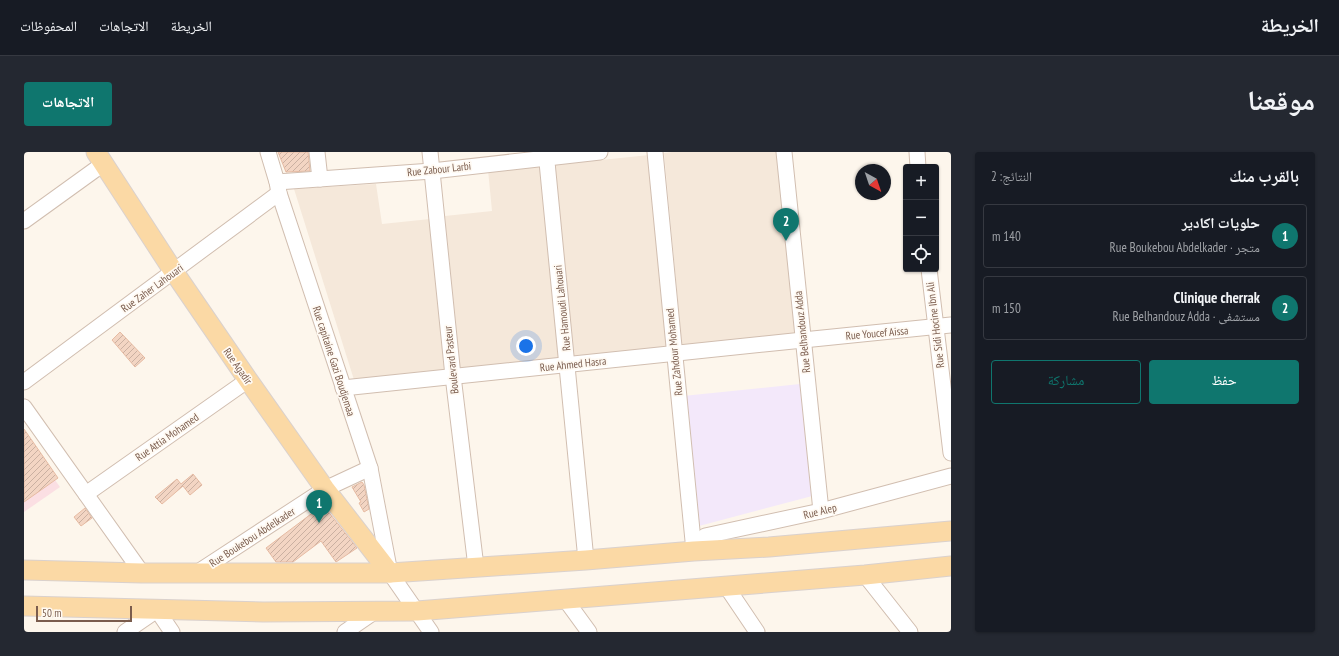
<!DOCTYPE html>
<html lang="ar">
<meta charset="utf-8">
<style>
:root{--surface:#171b24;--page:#242831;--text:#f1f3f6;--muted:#9ea1a6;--line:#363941;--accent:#0f766e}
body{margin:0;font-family:"PT Sans Narrow","Noto Naskh Arabic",sans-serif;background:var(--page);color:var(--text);direction:rtl}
.controls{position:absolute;right:12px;top:12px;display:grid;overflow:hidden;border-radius:4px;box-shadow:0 1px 3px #0004}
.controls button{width:36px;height:36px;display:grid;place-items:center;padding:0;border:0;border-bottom:1px solid var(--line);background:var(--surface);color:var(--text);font:20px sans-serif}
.compass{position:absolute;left:831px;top:12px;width:36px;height:36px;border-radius:50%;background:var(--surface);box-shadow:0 1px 3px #0004;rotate:140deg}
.scale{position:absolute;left:12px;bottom:10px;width:96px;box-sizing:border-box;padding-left:4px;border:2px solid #7a5c4d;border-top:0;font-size:11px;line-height:14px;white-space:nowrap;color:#7a5c4d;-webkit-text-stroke:3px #fffaf3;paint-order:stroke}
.you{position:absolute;left:502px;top:194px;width:14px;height:14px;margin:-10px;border:3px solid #fff;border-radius:50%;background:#1a73e8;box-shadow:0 0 0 6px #1a73e833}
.badge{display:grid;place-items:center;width:26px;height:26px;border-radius:50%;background:var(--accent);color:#fff;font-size:13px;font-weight:700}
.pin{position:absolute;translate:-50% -33px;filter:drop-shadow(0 1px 2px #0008)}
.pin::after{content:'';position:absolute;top:21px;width:14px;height:12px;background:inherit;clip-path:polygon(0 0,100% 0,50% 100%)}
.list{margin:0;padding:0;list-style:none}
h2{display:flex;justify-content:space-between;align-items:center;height:52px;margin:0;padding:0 16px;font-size:17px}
h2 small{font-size:13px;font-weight:400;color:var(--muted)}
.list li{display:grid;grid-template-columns:26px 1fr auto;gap:12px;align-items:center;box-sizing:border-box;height:64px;margin:0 8px 8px;padding:0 8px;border:1px solid var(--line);border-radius:4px}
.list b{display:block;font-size:15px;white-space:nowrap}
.list p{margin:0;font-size:13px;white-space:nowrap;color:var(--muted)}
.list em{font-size:13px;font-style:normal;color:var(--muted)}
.actions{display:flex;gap:8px;padding:12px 16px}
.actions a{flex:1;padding:9px 0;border:1px solid var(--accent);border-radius:4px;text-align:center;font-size:14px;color:var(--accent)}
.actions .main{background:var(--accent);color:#fff}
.icon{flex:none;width:22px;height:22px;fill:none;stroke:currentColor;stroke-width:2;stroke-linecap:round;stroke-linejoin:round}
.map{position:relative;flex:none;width:927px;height:480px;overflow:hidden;direction:ltr;border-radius:4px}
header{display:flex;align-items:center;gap:24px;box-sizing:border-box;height:56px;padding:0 20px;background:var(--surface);border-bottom:1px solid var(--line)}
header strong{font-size:19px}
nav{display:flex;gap:22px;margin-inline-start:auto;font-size:14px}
.intro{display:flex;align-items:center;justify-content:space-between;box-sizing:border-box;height:96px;padding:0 24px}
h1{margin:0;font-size:28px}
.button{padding:10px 18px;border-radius:4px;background:var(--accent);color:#fff;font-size:14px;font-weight:700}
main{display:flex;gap:24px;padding:0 24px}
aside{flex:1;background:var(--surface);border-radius:4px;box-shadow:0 1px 3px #0004}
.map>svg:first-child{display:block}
.residential{fill:#f5e8da}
.education{fill:#f3e8fa}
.medical{fill:#fbdfe3}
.building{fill:url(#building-hatch);stroke:#e6bba3}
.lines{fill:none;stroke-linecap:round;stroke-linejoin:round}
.minor-casing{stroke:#d1beb0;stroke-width:17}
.major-casing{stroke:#dad1cd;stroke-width:21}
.minor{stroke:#fff;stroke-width:15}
.major{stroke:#fbd9a5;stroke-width:19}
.labels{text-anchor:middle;stroke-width:3.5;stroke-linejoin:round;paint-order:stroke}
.street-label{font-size:11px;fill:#7a5c4d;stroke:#fffaf3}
</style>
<header>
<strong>الخريطة</strong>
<nav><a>الخريطة</a><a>الاتجاهات</a><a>المحفوظات</a></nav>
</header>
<div class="intro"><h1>موقعنا</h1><a class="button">الاتجاهات</a></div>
<main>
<aside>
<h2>بالقرب منك<small>النتائج: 2</small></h2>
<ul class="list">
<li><span class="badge">1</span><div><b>حلويات اكادير</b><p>متجر · Rue Boukebou Abdelkader</p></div><em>140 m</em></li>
<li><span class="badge">2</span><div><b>Clinique cherrak</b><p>مستشفى · Rue Belhandouz Adda</p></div><em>150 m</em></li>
</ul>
<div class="actions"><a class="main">حفظ</a><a>مشاركة</a></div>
</aside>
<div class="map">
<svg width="927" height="480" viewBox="0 0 927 480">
<defs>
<pattern id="building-hatch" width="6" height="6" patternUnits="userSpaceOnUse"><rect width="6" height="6" fill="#f3d5c3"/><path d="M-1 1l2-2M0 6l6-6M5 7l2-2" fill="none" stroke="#cab0a1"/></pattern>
</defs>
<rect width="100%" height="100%" fill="#fdf6ec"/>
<g class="residential">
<polygon points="648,0 755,0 772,182 658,193 640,1"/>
<polygon points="625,3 645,195 550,205 530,13"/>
<polygon points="516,13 535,206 435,216 421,64 468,59 464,18"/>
<polygon points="352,32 358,72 406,67 421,220 331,231 270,37"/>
</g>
<polygon class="education" points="776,232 792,343 675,374 659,244"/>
<polygon class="medical" points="0,285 36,335 0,360"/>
<g class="building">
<polygon points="254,0 284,0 286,19 262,20"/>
<polygon points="96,180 121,206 111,215 88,188"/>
<polygon points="0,277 34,326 0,350"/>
<polygon points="169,322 178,333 166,343 159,334 138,352 131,345 153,327 157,332"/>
<polygon points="338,330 340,333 345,357 340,360 335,351 337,350 328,335"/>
<polygon points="299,353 333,396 312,410 297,389 269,410 252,410 242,396"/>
<polygon points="61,356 68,366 57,374 50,365"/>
</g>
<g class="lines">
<defs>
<g id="minor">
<polyline points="244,0 253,30 255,41 346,316 366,421 407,480"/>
<polyline points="293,0 296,27"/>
<polyline points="406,0 429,224 452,415"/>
<polyline points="522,0 562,408"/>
<polyline points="631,0 670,399"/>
<polyline points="760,0 797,359"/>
<polyline points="893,0 894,15"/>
<polyline points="253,30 408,19 576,0"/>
<polyline points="0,69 79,12"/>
<polyline points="905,117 927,301"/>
<polyline points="0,230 255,41"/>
<polyline points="319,236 779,188 927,173"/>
<polyline points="0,255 118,421"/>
<polyline points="62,342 224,228"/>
<polyline points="670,399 681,384 797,359 927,324"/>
<polyline points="174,420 301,337 346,316"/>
<polyline points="841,423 886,480"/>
<polyline points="702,434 733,480"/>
<polyline points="541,447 565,480"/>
<polyline points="101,480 133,458 148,480"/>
<polyline points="321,480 350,460"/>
</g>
<g id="major">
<polyline points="72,0 150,120 224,228 301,337 366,421"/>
<polyline points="0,418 118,421 366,421 562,408 670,399 745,395 927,379"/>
<polyline points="0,454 239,460 393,459 841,423 927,414"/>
</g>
</defs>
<use href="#minor" class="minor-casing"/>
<use href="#major" class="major-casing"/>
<use href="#minor" class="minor"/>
<use href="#major" class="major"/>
</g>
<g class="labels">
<g class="street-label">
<text transform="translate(415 17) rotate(-6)" y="4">Rue Zabour Larbi</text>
<text transform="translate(128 136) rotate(-36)" y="4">Rue Zaher Lahouari</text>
<text transform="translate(538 156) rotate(-96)" y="4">Rue Hamoudi Lahouari</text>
<text transform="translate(911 173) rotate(-97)" y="4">Rue Sidi Hocine Ibn Ali</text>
<text transform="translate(778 180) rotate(-96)" y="4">Rue Belhandouz Adda</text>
<text transform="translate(853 181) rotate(-5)" y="4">Rue Youcef Aissa</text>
<text transform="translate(650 200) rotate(-96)" y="4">Rue Zahdour Mohamed</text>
<text transform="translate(427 208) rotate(-96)" y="4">Boulevard Pasteur</text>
<text transform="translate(310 209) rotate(72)" y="4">Rue capitaine Gazi Boudjemaa</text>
<text transform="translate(549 212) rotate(-6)" y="4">Rue Ahmed Hasra</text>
<text transform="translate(214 214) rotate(55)" y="4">Rue Agadir</text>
<text transform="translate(143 285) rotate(-35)" y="4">Rue Attia Mohamed</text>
<text transform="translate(796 359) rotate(-14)" y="4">Rue Alep</text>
<text transform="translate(228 385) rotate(-33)" y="4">Rue Boukebou Abdelkader</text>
</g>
</g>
</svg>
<div class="controls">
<button>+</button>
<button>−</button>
<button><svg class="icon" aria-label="locate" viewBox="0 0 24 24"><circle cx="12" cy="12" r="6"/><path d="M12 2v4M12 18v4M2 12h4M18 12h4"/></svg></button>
</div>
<svg class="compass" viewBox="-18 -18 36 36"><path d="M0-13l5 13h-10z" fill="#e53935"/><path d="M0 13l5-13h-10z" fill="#9ea1a6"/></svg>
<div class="scale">50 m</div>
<div class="you"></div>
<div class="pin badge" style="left:295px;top:371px">1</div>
<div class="pin badge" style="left:762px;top:89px">2</div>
</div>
</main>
